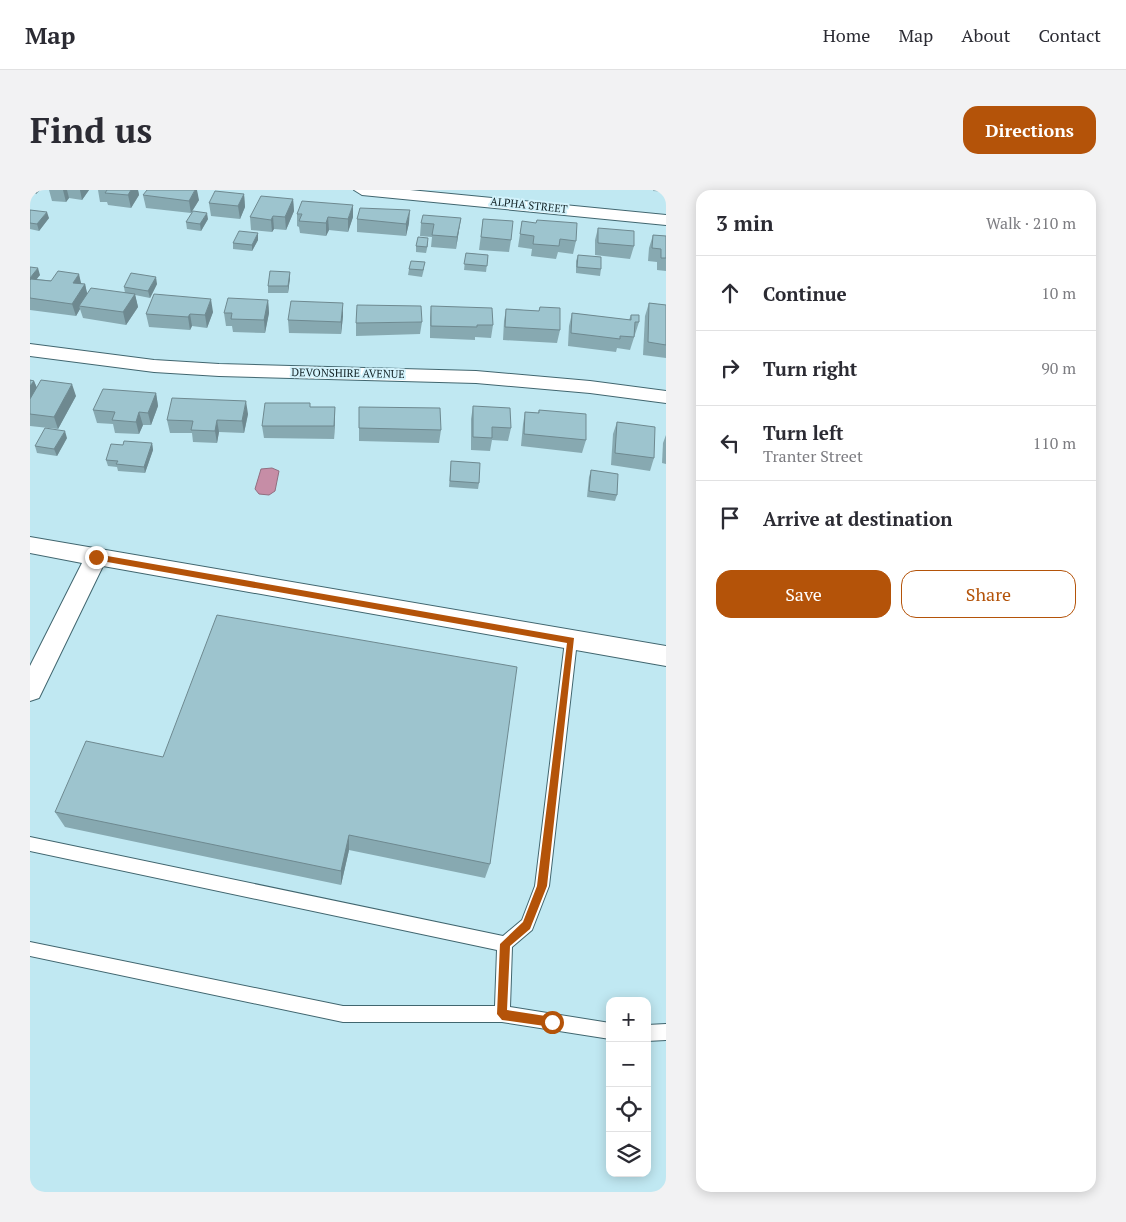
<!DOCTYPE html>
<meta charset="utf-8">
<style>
:root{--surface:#fff;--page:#f2f2f3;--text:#2b2b33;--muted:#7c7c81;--line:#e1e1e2;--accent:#b45309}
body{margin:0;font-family:"PT Serif",serif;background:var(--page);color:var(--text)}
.controls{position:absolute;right:15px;bottom:15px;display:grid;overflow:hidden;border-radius:10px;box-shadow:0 2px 12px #0003}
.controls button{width:45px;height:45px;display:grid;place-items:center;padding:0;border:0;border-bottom:1px solid var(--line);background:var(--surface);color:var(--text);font:25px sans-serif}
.stop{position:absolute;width:15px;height:15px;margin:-11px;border:4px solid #b45309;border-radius:50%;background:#fff}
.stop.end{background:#b45309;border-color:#fff;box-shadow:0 1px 5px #0008}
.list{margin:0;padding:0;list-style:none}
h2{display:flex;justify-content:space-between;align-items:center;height:65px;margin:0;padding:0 20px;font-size:21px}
h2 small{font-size:16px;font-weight:400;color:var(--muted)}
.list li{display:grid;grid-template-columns:32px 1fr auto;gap:15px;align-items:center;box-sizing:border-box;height:75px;padding:0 20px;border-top:1px solid var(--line)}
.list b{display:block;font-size:19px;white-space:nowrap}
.list p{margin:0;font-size:16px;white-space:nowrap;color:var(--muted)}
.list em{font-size:16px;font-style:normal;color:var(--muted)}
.actions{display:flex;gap:10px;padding:15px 20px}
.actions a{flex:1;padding:11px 0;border:1px solid var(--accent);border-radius:15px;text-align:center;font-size:18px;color:var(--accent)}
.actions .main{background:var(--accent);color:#fff}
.icon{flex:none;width:28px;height:28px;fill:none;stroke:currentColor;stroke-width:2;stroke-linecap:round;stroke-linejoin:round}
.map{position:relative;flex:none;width:636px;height:1002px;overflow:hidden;border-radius:15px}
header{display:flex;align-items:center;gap:30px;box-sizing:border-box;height:70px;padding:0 25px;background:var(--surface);border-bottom:1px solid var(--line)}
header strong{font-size:24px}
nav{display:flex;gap:28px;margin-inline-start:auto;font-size:18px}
.intro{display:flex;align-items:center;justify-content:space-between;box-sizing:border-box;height:120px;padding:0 30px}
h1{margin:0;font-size:35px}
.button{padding:12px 22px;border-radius:15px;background:var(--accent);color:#fff;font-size:18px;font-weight:700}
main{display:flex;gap:30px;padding:0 30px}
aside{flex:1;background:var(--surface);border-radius:15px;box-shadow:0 2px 12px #0003}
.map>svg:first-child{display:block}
.water{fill:#c68da6;stroke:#916e80}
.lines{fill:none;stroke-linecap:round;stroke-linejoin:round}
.service-casing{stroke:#41666f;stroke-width:2}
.minor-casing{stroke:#41666f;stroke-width:2}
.service{fill:#fff;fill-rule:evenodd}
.minor{fill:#fff;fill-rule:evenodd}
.wall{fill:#87a9b1}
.shaded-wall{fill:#6e8990}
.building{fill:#9dc4ce;stroke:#6e8990}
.route{fill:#b45309}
.labels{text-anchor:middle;stroke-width:4;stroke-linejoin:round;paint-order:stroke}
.far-street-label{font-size:11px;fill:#142427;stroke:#d3f3fc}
</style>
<header>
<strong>Map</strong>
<nav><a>Home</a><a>Map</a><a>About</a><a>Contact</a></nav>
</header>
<div class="intro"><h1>Find us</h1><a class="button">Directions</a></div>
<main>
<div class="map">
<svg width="636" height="1002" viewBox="0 0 636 1002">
<rect width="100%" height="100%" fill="#c0e8f2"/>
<polygon class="water" points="242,278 249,281 245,301 239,305 229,304 225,299 231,279"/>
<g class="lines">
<defs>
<g id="service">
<polygon points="541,446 545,448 547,451 519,696 502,740 482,757 480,817 580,833 580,849 472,832 313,832 0,766 0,752 313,816 465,816 467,760 0,661 0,647 473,746 492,730 505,696 535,451 537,448"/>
<polygon points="636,834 636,850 617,851 617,835"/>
</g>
<g id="minor">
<polygon points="324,0 380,0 636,25 636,35 332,5"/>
<polygon points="0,154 124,170 189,174 446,181 560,191 636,201 636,213 560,203 446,193 189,186 124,182 0,166"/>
<polygon points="0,347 636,456 636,476 73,376 9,508 0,511 0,476 52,373 0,363"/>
</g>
</defs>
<use href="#service" class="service-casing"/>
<use href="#minor" class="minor-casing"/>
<use href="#service" class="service"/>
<use href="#minor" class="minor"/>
</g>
<g class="wall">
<polygon points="0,0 10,0 6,4 0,3"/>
<polygon points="19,0 59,0 52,10 39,8 36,12 22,11"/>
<polygon points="68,0 108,0 109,5 101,18 78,15 77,12 70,12"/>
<polygon points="623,0 636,0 636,2 623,1"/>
<polygon points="214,4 215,17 210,29 181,26 179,13"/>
<polygon points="113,5 169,10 161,23 116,18"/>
<polygon points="263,9 264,21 256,40 244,39 242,42 221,40 220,27"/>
<polygon points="0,20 19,28 9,41 0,39"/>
<polygon points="267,24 323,27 318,42 299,40 296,46 270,43 269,37 267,36"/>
<polygon points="431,28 426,59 401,57 402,47 390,46 391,33"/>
<polygon points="178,29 171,41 157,39 156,32"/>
<polygon points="327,29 379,33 376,46 327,42"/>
<polygon points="453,29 481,50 479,62 449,60"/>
<polygon points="492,31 546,51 543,64 528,62 526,69 501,66 502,59 488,57"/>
<polygon points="568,38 604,56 600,69 565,65 565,50"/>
<polygon points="228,43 228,50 222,61 203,59 203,53"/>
<polygon points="623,45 636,46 636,81 627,80 627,72 618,71 619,58"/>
<polygon points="398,54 396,63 386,62 386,56"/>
<polygon points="436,63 458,65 456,82 434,80"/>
<polygon points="548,65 571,79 570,86 546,83 546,71"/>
<polygon points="0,77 10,85 6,89 55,94 57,104 95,103 94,97 127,94 120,108 105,105 108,117 96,135 53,128 50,119 46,126 0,120"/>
<polygon points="379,79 394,79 392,87 378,85"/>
<polygon points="260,82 260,88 258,103 238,103 238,96"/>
<polygon points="238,110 239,123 235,143 203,142 202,136 196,136 194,123"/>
<polygon points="619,113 636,115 636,168 613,165 615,126"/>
<polygon points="401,116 463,135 461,148 445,147 445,150 400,148 400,128"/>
<polygon points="510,117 530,140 527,153 473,150 474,131 476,119 509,121"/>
<polygon points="183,122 177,138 162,136 160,140 119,137 116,124"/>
<polygon points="542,123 599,130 601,125 609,132 600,160 587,158 586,162 538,156 539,136"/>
<polygon points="313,126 311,144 259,143 258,130"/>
<polygon points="392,132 390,144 326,146 326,133"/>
<polygon points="0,190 4,191 7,198 46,206 28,239 0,236"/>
<polygon points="126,203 128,216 121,235 113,235 109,244 85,243 83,234 67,233 63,220"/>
<polygon points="443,216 481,238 478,251 462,250 460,261 441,260 441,229"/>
<polygon points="280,217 305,217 304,249 234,248 232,236"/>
<polygon points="329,217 411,240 409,253 329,251"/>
<polygon points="509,220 556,250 552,263 491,256 493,234 495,222 508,223"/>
<polygon points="218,224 214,243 189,242 187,253 163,252 162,243 140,243 137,230"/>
<polygon points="587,232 624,268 620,281 581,275 583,244"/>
<polygon points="636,245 636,274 632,273 633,253"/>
<polygon points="37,248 27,266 7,263 5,256"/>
<polygon points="122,253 123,260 115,283 88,281 87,277 78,276 76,270 93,255"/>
<polygon points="421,271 449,293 448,299 419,297"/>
<polygon points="561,280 587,305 585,311 557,307 559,287"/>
<polygon points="133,567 460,674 455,688 319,660 311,695 35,637 25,622"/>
</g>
<g class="shaded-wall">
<polygon points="5,0 10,0 6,4"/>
<polygon points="33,0 37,0 39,8 36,12"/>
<polygon points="50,0 59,0 52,10"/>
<polygon points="101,0 108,0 109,5 101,18 98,5"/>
<polygon points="165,0 167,0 169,10 161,23 159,11"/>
<polygon points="214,4 215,17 210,29 208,16"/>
<polygon points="263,9 264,21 256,40 255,27"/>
<polygon points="323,15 323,27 318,42 318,29"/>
<polygon points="380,20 379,33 376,46 376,34"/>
<polygon points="17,22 19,28 9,41 7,34"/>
<polygon points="177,23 178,29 171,41 170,34"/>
<polygon points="243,26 244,39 242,42 241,30"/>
<polygon points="298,27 299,40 296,46 296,33"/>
<polygon points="431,28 429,40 426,59 427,47"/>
<polygon points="228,43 228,50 222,61 222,55"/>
<polygon points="8,78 10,85 0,98 0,88"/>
<polygon points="260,82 260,88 258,103 258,96"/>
<polygon points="49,84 52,97 43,93"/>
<polygon points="126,87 127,94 120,108 118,101"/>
<polygon points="55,94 58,107 49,116 50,119 46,126 42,114"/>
<polygon points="105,104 108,117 96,135 93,122"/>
<polygon points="181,109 183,122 177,138 175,125"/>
<polygon points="238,110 239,123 235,143 234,130"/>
<polygon points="313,113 313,126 311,144 311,132"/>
<polygon points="160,124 162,136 160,140 158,127"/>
<polygon points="4,191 9,203 0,216 0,196"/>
<polygon points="42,194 46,206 28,239 24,227"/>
<polygon points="126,203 128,216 121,235 118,223"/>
<polygon points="216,211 218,224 214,243 212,231"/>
<polygon points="305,217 305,229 304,249 304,236"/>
<polygon points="109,222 113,235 109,244 106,232"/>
<polygon points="187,230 189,242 187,253 185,241"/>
<polygon points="35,241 37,248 27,266 24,259"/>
<polygon points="122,253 123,260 115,283 114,277"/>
<polygon points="319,645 319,660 311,695 311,681"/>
</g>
<g class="building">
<polygon points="77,0 101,0 98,5 75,3"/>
<polygon points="117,0 165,0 159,11 113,5"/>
<polygon points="185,1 214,4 208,16 179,13"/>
<polygon points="231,6 263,9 255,27 243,26 241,30 220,27"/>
<polygon points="272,11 323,15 318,29 298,27 296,33 269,31 272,24 267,24"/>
<polygon points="330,18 380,20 376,34 327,29"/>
<polygon points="0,20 17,22 7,34 0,33"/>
<polygon points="163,21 177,23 170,34 156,32"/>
<polygon points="393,25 431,28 427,47 402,45 404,34 391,33"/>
<polygon points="453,29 483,31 481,50 451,47"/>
<polygon points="507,30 547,33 546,51 530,49 529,56 503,54 504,46 490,44 492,31 506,33"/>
<polygon points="568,38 604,41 604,56 568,53"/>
<polygon points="209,41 228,43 222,55 203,53"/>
<polygon points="623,45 636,46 636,68 631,68 631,59 622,58"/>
<polygon points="388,47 398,48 397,57 386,56"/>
<polygon points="436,63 458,65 457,76 434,74"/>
<polygon points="548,65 571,67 571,79 547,77"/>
<polygon points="381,71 395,72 393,80 379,79"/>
<polygon points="0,77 8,78 0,88"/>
<polygon points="28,81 49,84 43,93 55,94 42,114 0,108 0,90 1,89 21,91"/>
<polygon points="240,81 260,82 258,96 238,96"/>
<polygon points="101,83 126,87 118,101 94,97"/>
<polygon points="61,98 105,104 93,122 49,116"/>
<polygon points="124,104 181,109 175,125 160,124 158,127 116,124"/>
<polygon points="198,108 238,110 234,130 201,129 202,123 194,123"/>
<polygon points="261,111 313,113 311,132 258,130"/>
<polygon points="619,113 636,115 636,155 618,152"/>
<polygon points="327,115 391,116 392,132 326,133"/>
<polygon points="401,116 462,118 463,135 447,135 447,137 401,136"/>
<polygon points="510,117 530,118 530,140 475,137 476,119 509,121"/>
<polygon points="542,123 601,130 601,125 609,125 609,132 605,132 604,147 590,146 590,149 541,143"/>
<polygon points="0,190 4,191 0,196"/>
<polygon points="11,190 42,194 24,227 0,224 0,209"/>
<polygon points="73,199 126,203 118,223 109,222 106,232 82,230 85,222 63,220"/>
<polygon points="142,208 216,211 212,231 187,230 185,241 161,240 163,231 137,230"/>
<polygon points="235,213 280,213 280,217 305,217 304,236 232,236"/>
<polygon points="443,216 480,218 481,238 462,237 462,248 443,247"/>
<polygon points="329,217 410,218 411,240 329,238"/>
<polygon points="509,220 556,224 556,250 494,244 495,222 509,223"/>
<polygon points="587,232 625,237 624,268 585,263"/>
<polygon points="15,238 35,241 24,259 5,256"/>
<polygon points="94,251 122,253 114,277 86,274 88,271 76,270 81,254 93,255"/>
<polygon points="421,271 450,273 449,293 420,291"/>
<polygon points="561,280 588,284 587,305 559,301"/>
<polygon points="187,425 487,477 460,674 319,645 311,681 25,622 56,551 133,567"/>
</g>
<polygon class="route" points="66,364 544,448 517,696 500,739 480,756 477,820 522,827 525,828 525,835 522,837 472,830 467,824 470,754 493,732 507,696 537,453 66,370 63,367"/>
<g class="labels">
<g class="far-street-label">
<text transform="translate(499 15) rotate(6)" y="4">ALPHA STREET</text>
<text transform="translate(318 183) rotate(1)" y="4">DEVONSHIRE AVENUE</text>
</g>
</g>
</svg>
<div class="controls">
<button>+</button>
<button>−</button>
<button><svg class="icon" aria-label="locate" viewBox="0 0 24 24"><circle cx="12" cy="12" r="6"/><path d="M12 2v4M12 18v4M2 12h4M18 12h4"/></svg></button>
<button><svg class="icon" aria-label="layers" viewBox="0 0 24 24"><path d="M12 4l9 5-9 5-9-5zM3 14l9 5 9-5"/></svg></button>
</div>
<div class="stop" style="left:522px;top:832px"></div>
<div class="stop end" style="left:66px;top:367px"></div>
</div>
<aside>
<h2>3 min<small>Walk · 210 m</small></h2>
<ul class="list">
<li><svg class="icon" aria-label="ahead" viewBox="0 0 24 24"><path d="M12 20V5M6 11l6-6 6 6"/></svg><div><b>Continue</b></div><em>10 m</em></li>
<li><svg class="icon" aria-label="right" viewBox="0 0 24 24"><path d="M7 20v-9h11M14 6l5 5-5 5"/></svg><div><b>Turn right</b></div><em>90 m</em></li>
<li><svg class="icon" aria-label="left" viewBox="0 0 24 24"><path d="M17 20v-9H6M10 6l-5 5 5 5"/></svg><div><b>Turn left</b><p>Tranter Street</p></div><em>110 m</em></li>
<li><svg class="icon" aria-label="arrive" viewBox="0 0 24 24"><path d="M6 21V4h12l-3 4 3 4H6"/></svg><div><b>Arrive at destination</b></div></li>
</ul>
<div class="actions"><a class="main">Save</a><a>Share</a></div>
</aside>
</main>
